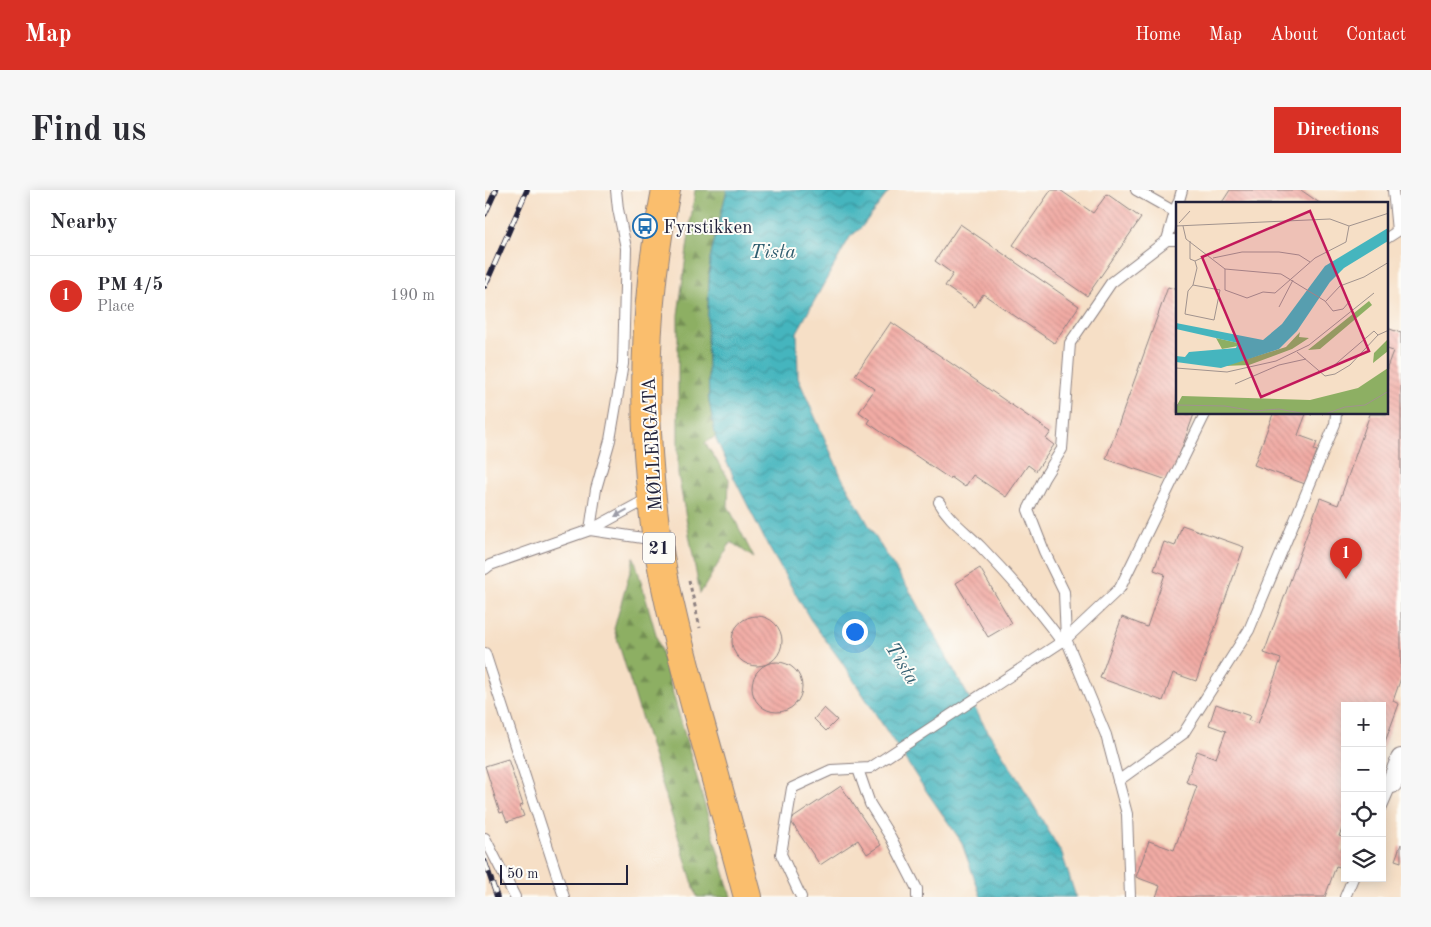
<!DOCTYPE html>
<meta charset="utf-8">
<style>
:root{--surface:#fff;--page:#f7f7f7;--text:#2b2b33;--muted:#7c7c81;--line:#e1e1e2;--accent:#d93025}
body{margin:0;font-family:"Old Standard TT",serif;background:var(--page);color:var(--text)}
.controls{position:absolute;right:15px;bottom:15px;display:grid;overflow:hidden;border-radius:0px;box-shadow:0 2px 12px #0003}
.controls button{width:45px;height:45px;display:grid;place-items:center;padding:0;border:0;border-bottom:1px solid var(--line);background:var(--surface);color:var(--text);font:25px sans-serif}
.scale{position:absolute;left:15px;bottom:12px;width:128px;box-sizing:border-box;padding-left:5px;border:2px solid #22223b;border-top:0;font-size:14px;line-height:18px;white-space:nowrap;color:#22223b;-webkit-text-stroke:4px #fdfcf7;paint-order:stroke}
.you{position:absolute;left:369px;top:441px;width:18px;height:18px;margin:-12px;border:4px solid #fff;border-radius:50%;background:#1a73e8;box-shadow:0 0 0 8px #1a73e833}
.badge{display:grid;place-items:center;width:32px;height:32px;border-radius:50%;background:var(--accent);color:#fff;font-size:16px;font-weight:700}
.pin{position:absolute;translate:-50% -41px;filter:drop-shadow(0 1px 2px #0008)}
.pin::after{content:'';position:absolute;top:26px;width:18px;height:15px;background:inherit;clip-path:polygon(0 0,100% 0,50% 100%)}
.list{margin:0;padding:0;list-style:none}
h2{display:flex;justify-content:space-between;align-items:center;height:65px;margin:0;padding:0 20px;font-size:21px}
h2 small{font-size:16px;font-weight:400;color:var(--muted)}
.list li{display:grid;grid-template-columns:32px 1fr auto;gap:15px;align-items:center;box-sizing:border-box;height:80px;padding:0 20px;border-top:1px solid var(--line)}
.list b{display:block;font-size:19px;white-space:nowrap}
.list p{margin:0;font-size:16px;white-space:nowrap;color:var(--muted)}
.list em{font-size:16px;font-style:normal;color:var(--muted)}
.icon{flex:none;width:28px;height:28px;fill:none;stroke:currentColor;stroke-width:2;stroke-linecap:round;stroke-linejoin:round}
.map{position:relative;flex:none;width:916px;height:707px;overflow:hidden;border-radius:0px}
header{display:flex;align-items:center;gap:30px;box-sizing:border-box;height:70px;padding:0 25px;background:var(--accent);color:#fff}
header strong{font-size:24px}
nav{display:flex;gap:28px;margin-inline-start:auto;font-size:18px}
.intro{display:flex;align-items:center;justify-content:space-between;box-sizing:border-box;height:120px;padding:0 30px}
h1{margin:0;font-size:35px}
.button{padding:12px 22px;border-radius:0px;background:var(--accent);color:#fff;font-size:18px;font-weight:700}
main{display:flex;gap:30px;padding:0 30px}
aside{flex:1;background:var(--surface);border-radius:0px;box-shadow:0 2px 12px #0003}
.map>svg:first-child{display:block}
.forest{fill:url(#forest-firs);stroke:#58684f}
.water{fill:url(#water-waves);stroke:#346c7c}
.building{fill:url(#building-back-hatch)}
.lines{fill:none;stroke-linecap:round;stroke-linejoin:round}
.lane-casing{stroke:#8c8080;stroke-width:12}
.street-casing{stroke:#8c8080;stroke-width:22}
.primary-casing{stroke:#8c8080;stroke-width:30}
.path{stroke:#8c8080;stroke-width:3;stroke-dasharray:4 4;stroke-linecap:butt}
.lane{stroke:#fff;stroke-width:10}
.street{stroke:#fff;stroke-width:20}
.primary{stroke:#fabe6d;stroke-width:28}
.rail-casing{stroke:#22223b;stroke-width:5.5}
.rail{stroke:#fdfcf7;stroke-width:4;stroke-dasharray:11;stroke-linecap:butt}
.oneway{fill:#9c9ca7}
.labels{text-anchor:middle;stroke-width:4;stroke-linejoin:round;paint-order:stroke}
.shield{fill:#fdfcf7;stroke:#646373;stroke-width:1}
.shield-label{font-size:18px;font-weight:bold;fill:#22223b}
.poi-label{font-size:19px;fill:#22223b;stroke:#fdfcf7;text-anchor:start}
.street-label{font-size:19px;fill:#22223b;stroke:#fdfcf7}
.water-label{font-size:20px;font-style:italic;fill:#305d6f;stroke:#fdfcf7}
.inset-road{fill:none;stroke:#a1938e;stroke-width:1}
.view{fill:#c2185b;fill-opacity:0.15;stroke:#c2185b;stroke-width:2.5}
.inset-edge{fill:none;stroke:#22223b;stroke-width:2.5}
</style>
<header>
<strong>Map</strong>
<nav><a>Home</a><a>Map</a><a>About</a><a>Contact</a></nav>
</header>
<div class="intro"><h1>Find us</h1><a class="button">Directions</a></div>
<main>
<aside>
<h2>Nearby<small></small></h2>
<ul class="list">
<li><span class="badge">1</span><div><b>PM 4/5</b><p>Place</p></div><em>190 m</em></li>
</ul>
</aside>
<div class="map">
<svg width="916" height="707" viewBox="0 0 916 707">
<defs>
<pattern id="forest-firs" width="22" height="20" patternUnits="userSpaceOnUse" patternTransform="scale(1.25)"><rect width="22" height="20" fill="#8daf63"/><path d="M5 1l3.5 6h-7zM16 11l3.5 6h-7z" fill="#738e53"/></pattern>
<pattern id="water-waves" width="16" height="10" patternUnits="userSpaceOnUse" patternTransform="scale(1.25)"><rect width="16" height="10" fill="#45b5be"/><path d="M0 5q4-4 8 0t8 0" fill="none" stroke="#39939c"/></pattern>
<pattern id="building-back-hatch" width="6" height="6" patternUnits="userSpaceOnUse" patternTransform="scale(1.25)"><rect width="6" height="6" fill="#f1aba4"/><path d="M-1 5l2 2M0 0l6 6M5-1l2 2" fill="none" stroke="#ce938e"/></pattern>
</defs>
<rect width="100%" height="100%" fill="#fdfcf7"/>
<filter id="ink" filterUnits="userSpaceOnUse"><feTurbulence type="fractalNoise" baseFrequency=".02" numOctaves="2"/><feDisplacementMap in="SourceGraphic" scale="10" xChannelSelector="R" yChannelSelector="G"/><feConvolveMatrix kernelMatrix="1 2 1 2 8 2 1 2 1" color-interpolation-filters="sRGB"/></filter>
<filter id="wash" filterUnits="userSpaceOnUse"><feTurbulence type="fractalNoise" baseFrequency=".0096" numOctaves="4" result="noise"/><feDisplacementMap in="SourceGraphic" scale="20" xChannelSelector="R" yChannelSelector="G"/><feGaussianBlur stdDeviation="1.12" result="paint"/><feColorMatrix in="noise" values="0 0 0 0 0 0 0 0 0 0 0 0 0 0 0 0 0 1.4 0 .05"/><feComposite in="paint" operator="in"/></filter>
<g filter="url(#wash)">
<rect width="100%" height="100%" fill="#f6dfc6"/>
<g class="forest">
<polygon points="210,0 242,0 225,68 222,142 224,211 231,246 220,253 244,289 243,316 269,368 246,352 215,404 193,284 193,125"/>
<polygon points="149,367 246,707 212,707 129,439"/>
</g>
<polygon class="water" points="242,0 405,0 376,38 365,47 312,142 313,188 357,288 394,353 430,409 499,535 539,599 577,664 591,707 496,707 476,651 435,592 356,471 325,429 283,356 249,288 231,249 224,211 222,142 225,68"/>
<g id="blocks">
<g class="building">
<polygon points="566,0 575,0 608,23 622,4 656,28 602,106 528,55"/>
<polygon points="745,0 816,0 836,14 736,14"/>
<polygon points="475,34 594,116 569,153 498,104 490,117 460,96 468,84 450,71"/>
<polygon points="683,97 692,100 692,224 709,224 685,291 621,269"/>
<polygon points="406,132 566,242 561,249 569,255 551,281 543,275 521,307 488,285 480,297 466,287 465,289 383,233 385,230 374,222 390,199 370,185"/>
<polygon points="902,138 916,143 916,488 908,511 914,514 897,560 897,516 860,516 860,632 854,646 860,648 856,662 860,663 859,678 851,676 840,707 671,707 675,696 651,687 664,651 689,660 712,596 701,592 712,561 731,568 741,541 724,535 731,514 765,526 763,530 773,534 796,469 779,463 835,308 853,315 885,224 902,224 902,177 908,161 902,159"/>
<polygon points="788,224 821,224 813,245 832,252 829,260 832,261 820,294 769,275"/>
<polygon points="697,335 759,357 711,491 688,483 678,511 615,488 637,427 662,437 680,384 669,380 679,352 690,356"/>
<polygon points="495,378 527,433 503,447 471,393"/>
<circle cx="272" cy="451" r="25"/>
<circle cx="292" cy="497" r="25"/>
<polygon points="339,518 352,530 341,541 329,529"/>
<polygon points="23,569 38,615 35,616 39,626 22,632 18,622 15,623 0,576"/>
<polygon points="356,596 396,655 382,664 373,650 335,675 305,630"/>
<polygon points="916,654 916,672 910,670"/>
</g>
</g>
</g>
<g filter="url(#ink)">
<use href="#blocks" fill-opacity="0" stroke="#8c8080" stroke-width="1"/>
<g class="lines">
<defs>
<g id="lane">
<polyline points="651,0 690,22"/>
<polyline points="908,0 912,41"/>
<polyline points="693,14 697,0"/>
<polyline points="902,48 916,39"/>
<polyline points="682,50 692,15"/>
<path d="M454,312C464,331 482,342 496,357C525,387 552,418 577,452"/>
<polyline points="105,340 111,299 125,250 138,174 141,58 133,19 131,0"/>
<polyline points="105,340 171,350"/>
<polyline points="0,379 5,375 105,340 166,307"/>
<polyline points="0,463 79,707"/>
<polyline points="373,579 385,614 406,648 432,699 432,707"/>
<polyline points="633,591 698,544 764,440 850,234 851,224"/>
<polyline points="897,616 907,593"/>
<polyline points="0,648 30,707"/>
<polyline points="316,707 296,664 307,598 346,580 385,578 581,449 635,398 720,224"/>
<polyline points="645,707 642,624 621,545 581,449 579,402 559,361 543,320 559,288 577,259 585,153 626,93 682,50 692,50"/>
<polyline points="860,707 868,688"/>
</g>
<polyline id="street" points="907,593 916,569"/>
<path id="primary" d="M181,0C158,113 155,235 172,349C181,406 196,462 211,518C229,581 246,644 263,707"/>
</defs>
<use href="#lane" class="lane-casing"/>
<use href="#street" class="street-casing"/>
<use href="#primary" class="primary-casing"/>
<polyline class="path" points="204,390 215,438"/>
<use href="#lane" class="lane"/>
<use href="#street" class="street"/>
<use href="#primary" class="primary"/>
<defs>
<g id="rail">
<polyline points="0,24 11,0"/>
<polyline points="0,96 42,0"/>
<polyline points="0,672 12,707"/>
</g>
</defs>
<use href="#rail" class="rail-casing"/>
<use href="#rail" class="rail"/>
</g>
<defs><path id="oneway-solid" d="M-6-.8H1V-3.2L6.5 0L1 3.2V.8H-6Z" transform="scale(1.25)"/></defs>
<use class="oneway" href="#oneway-solid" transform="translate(136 323) rotate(151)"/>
</g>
<defs>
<symbol id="bus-ring" viewBox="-11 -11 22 22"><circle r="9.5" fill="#fdfcf7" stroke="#1f6fb2" stroke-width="1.5"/><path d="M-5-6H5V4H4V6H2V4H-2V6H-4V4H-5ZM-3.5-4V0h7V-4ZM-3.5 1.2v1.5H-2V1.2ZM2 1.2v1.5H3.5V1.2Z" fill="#1f6fb2"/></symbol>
</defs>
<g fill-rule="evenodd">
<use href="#bus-ring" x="146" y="22" width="28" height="28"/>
</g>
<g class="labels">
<rect class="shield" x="158" y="342.5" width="32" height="31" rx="4"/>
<g class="shield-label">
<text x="174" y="364">21</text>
</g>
<g class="poi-label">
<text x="178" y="43">Fyrstikken</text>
</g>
<g class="street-label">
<text transform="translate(166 254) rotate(-93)" y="7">MØLLERGATA</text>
</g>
<g class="water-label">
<text x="288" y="68">Tista</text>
<text transform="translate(418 473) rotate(58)" y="7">Tista</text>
</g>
</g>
<g transform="translate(691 12)">
<rect width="212" height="212" fill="#f6dfc6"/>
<path d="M193,99L196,103L144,147L132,148ZM124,130L123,135L133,136L116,147L73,163L48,164L110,145ZM40,136L62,141V144L46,147ZM212,137V149L197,161L198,151ZM212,166V212L0,213V205L6,194L134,198L182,186Z" fill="#8daf63"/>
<path d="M212,26V39L168,66L154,80L121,129L103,147L45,166L0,160V154L9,155L13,150L60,146L62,141L0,127V121L87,138L106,122L149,64Z" fill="#45b5be"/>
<path class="inset-road" d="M3,21L14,9M0,24L154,17L173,24M7,24L10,37L49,67V88L71,96L87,90L99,91L139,56L170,40L173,24L213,11M14,39V57L19,59L32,53M37,56L66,50H103L123,53L134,60M19,59L21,66L17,83L44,88M49,67L105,72L149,99L157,109L167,107L174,99M17,83L12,89L9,112L38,118L44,88M149,100L164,84L188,75L213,60M103,105L117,78M121,150L149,174L159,172L174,163L202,133M0,166L51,170L100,159L133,143L198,91M155,166L198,129L202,133L213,128M59,182L103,163L130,157M0,203L49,204L78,209L103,207L135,213M146,213L169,205L189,203L213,189"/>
<path class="view" d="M134,9L193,149L85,195L26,55Z"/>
<rect width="212" height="212" class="inset-edge"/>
</g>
</svg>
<div class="controls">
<button>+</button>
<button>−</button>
<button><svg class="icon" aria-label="locate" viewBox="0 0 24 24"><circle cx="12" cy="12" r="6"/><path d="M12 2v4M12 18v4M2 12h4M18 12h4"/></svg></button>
<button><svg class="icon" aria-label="layers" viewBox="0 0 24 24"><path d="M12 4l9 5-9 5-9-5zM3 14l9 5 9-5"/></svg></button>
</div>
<div class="scale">50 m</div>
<div class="you"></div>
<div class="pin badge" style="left:861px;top:389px">1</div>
</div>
</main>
